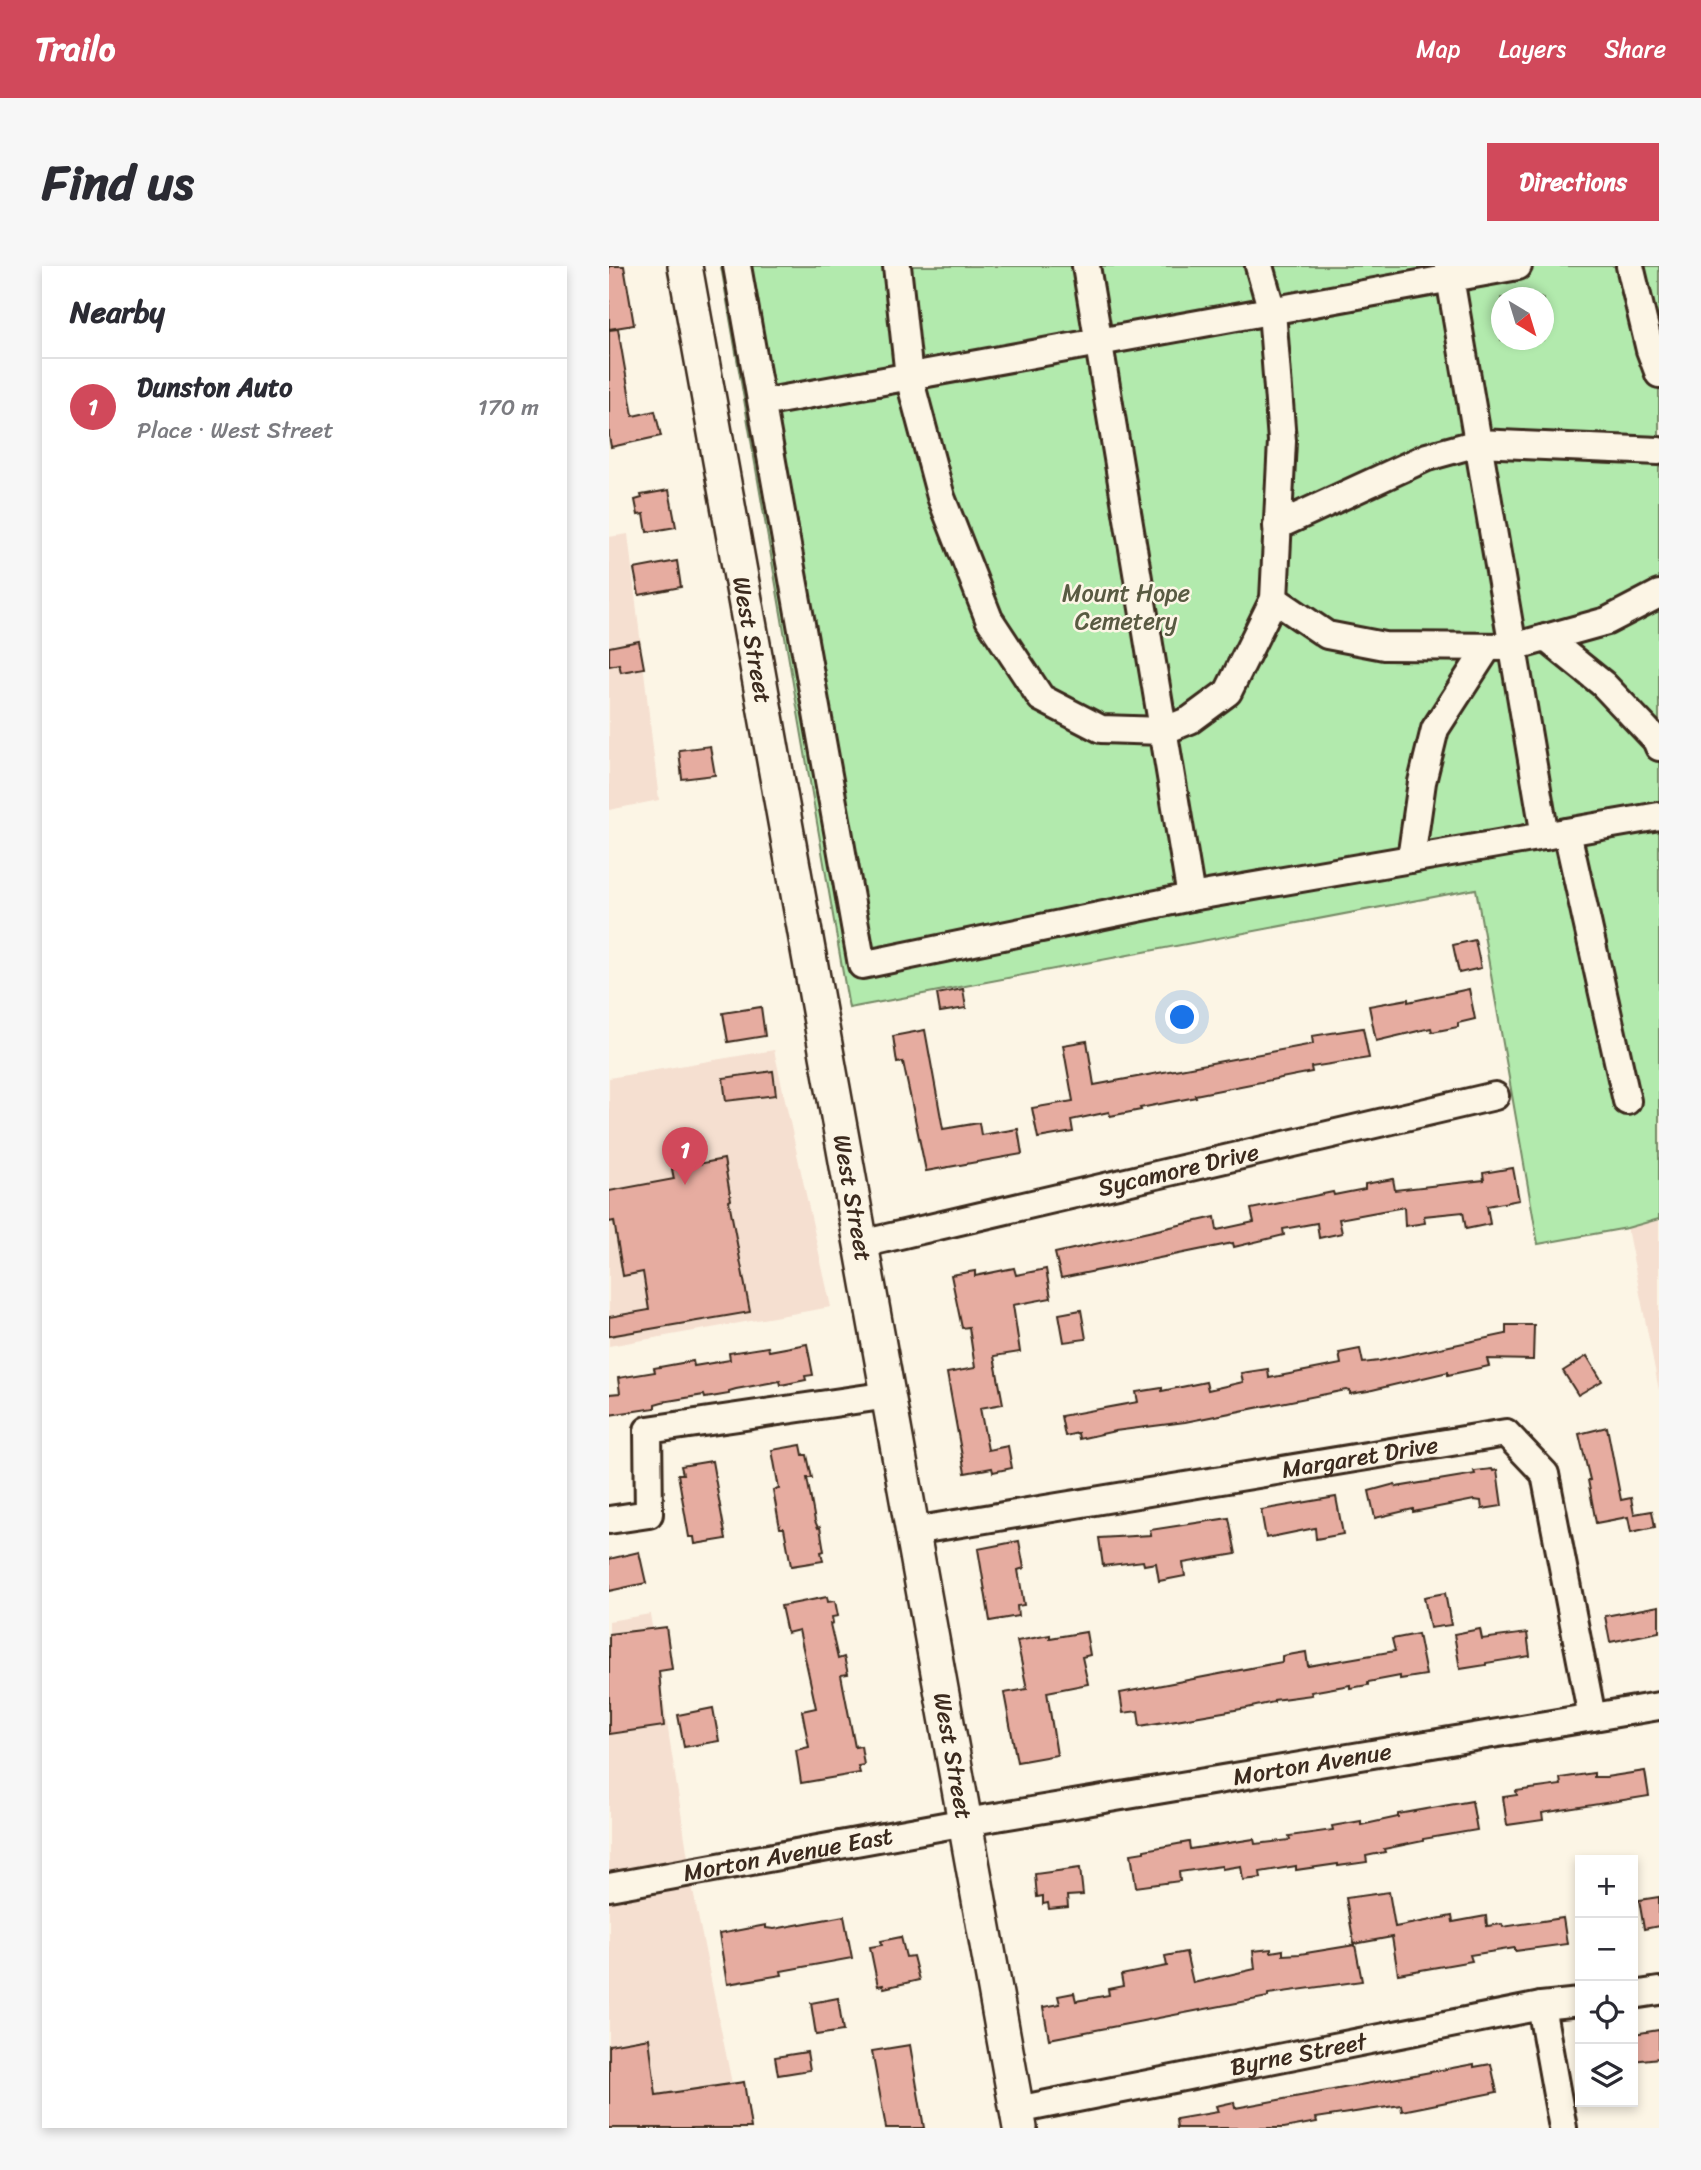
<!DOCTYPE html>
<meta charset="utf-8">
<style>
:root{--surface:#fff;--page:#f7f7f7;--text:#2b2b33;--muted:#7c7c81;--line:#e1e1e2;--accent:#d1495b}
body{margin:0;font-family:Sriracha,sans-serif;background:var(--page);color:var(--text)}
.controls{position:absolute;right:21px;bottom:21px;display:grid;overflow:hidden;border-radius:0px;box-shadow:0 4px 10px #0003}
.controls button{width:63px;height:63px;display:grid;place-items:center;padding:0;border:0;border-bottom:2px solid var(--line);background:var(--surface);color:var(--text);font:35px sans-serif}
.compass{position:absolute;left:882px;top:21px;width:63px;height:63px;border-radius:50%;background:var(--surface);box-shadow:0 4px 10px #0003;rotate:142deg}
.you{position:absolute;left:574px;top:752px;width:24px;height:24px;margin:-18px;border:5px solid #fff;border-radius:50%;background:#1a73e8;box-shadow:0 0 0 10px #1a73e833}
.badge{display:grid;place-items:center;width:46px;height:46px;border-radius:50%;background:var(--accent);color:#fff;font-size:23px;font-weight:700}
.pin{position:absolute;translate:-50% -58px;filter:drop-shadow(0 2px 4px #0008)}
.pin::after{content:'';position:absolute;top:37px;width:24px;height:21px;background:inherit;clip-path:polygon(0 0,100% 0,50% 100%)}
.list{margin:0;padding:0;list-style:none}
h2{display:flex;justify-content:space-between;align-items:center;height:91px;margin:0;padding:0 28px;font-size:30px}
h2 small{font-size:23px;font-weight:400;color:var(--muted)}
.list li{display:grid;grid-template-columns:46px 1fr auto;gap:21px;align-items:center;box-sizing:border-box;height:98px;padding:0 28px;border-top:2px solid var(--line)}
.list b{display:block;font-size:26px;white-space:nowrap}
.list p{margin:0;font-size:23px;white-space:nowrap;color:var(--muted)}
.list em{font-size:23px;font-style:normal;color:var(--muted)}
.icon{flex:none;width:38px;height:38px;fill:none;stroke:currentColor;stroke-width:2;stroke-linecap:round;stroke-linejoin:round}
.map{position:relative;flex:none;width:1050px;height:1862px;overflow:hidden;border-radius:0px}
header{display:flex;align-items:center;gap:42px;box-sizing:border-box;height:98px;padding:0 35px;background:var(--accent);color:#fff}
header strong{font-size:33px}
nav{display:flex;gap:38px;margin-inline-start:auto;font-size:24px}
.intro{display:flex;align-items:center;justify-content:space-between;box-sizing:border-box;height:168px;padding:0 42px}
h1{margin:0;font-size:49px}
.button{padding:18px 32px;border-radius:0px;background:var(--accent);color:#fff;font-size:24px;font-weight:700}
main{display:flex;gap:42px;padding:0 42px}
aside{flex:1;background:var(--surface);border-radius:0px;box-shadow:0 4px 10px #0003}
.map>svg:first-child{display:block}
.built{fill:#f5dfd0}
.green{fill:#b2eaad;stroke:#768a66;stroke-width:2;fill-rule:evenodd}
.building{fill:#e6aca0;stroke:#3b2a1e;stroke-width:2}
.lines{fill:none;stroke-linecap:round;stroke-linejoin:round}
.minor-casing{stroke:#3b2a1e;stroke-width:32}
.major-casing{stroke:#3b2a1e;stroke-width:38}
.minor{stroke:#fcf5e5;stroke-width:26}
.major{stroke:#fcf5e5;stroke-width:33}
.labels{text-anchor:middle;stroke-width:5;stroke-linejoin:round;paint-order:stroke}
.park-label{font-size:24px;fill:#595a42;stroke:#fcf5e5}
.street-label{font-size:24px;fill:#3b2a1e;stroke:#fcf5e5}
</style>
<header>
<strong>Trailo</strong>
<nav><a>Map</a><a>Layers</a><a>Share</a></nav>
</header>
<div class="intro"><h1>Find us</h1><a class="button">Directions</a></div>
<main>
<aside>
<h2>Nearby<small></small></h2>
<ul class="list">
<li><span class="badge">1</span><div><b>Dunston Auto</b><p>Place · West Street</p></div><em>170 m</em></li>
</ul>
</aside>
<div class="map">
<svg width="1050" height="1862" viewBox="0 0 1050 1862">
<rect width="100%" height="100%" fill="#fcf5e5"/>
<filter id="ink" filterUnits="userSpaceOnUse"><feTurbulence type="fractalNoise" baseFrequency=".0143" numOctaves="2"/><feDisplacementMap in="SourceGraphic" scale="14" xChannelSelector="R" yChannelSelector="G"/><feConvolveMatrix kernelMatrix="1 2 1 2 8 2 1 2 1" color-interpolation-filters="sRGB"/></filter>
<g filter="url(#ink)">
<g class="built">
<polygon points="19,268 50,534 0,544 0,271"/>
<polygon points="165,784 222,1041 0,1080 0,812"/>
<polygon points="1050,953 1050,1124 1018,962"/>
<polygon points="41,1348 85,1630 132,1862 0,1862 0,1355"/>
</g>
<path class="green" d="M112,0H1050V953L1018,962L929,978L867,623L240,742ZM892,32H934V74H892Z"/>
<g class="building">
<polygon points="0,0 15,0 25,59 0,63"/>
<polygon points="9,63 24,150 46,145 52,170 2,181 0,170 0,64"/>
<polygon points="60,224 67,261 38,266 35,248 29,249 26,234 33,232 32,229"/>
<polygon points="68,295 72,321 30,329 25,303"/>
<polygon points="30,375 35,402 12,406 10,398 0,400 0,381"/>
<polygon points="101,480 106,509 73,513 70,484"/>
<polygon points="866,674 872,702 850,707 844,679"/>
<polygon points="354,723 357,742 331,746 328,728"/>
<polygon points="860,723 866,753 849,757 849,761 823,766 822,762 767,775 760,740 799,733 799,736"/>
<polygon points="152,741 156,770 119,776 114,747"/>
<polygon points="754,762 760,792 702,801 703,806 586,829 587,831 531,842 532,844 501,850 500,846 462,854 464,866 429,872 423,842 464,835 454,779 478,775 485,819 704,778 703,770"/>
<polygon points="316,764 334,863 370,857 372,869 409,863 413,888 317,905 294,796 288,797 284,770"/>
<polygon points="164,805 167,829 117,835 114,812"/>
<polygon points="115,893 122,934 120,935 141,1046 0,1070 0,1051 40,1044 34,1006 14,1010 5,955 0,956 0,925 65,913 63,903"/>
<polygon points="904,902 910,934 878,940 881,958 857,963 854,946 815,950 816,957 796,960 795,941 730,953 733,967 710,972 708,957 674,963 675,969 625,981 624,977 452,1012 446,987 606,951 608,964 645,956 642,943 724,926 725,929 756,923 756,918 784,913 786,924 875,914 874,907"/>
<polygon points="405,1002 407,1009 437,1003 442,1032 404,1039 411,1086 385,1090 394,1138 371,1142 379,1184 399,1180 403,1202 384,1206 383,1202 356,1207 338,1107 366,1102 360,1061 353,1062 342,1009 366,1005 366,1010"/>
<polygon points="472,1044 477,1073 455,1076 450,1048"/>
<polygon points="897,1059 925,1059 924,1094 878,1093 880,1100 839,1109 839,1106 759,1125 741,1128 741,1125 737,1124 576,1156 506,1165 470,1173 469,1167 456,1170 452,1150 529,1136 527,1126 553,1122 553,1125 597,1116 599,1124 634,1116 632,1107 659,1103 660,1112 732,1098 730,1087 751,1083 754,1097 770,1095 897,1068"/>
<polygon points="198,1078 204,1109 196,1110 197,1114 172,1119 171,1115 127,1123 120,1125 120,1128 96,1132 95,1129 53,1136 46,1138 46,1142 0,1149 0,1128 11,1127 9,1112 46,1106 45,1102 84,1095 85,1100 121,1094 120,1087 159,1081 160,1085"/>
<polygon points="978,1090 993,1115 969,1129 954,1105"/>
<polygon points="998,1161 1012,1234 1022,1232 1025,1248 1043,1245 1046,1261 1022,1266 1019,1251 987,1257 979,1214 981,1214 970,1168"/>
<polygon points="192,1179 194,1189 198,1189 203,1212 198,1212 206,1255 209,1262 211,1261 215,1285 212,1286 214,1295 182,1300 175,1262 171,1262 164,1224 170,1223 163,1184"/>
<polygon points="103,1195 117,1273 86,1278 85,1271 80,1271 69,1208 74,1208 72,1200"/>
<polygon points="883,1203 884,1205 888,1204 893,1240 873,1243 872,1235 865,1234 804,1246 804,1243 766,1252 760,1225 786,1218 787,1221 866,1208 865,1205"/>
<polygon points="727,1231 734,1268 707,1273 706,1262 657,1272 652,1244"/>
<polygon points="620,1252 627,1288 574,1297 576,1310 550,1315 547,1297 535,1299 534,1295 494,1300 490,1272 542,1269 541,1264"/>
<polygon points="410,1275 415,1302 409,1304 415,1339 408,1340 409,1350 381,1355 369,1283"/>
<polygon points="30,1286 37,1317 0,1325 0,1293"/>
<polygon points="836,1327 842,1359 821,1362 815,1331"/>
<polygon points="218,1331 219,1336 226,1335 229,1350 223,1351 224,1357 221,1358 229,1393 235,1391 239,1408 232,1409 246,1481 252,1480 255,1499 249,1500 251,1507 192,1517 187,1484 200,1481 193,1445 207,1442 190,1364 178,1367 172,1340"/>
<polygon points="1050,1340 1050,1366 1001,1376 996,1350"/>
<polygon points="57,1361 63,1403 50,1405 55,1460 0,1468 0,1368"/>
<polygon points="871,1363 873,1373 918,1367 921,1390 877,1397 877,1399 851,1403 845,1368"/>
<polygon points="477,1366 481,1389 473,1391 479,1418 438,1426 448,1489 408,1496 395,1427 418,1423 408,1375 441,1369 441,1372"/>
<polygon points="809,1368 817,1409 791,1413 791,1410 759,1416 759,1419 741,1422 741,1419 702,1426 703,1429 665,1434 665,1436 638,1442 531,1460 529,1445 514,1447 511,1427 673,1396 673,1390 697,1386 699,1400 786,1385 783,1373"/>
<polygon points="104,1442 110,1475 75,1481 69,1449"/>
<polygon points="1036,1505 1040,1530 933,1547 934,1554 898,1559 894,1531 908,1529 907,1525 952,1519 951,1512 985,1507 985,1511 997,1511"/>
<polygon points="863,1535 868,1564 814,1573 814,1575 775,1583 776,1586 757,1590 758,1596 729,1600 729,1598 687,1604 687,1600 651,1606 652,1612 634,1614 632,1600 613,1603 613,1600 570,1606 571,1615 527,1621 522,1588 535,1586 535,1584 580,1576 581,1583 645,1573 646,1578 681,1574 680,1570 724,1564 723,1560 752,1555 752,1559 789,1551 789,1548"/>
<polygon points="471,1602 474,1629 458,1630 459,1641 440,1643 439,1637 434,1638 434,1630 428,1631 426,1608"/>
<polygon points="780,1626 786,1661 843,1650 844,1656 877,1650 878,1660 893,1658 894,1661 954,1652 958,1678 906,1685 906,1682 861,1689 863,1695 789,1708 783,1671 745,1678 737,1632"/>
<polygon points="1050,1631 1050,1660 1035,1663 1030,1634"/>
<polygon points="235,1650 243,1692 172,1705 173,1709 118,1718 110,1668 157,1659 157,1662 165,1663"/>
<polygon points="292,1671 297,1691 304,1690 310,1714 275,1722 274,1719 269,1720 261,1681 273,1679 272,1675"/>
<polygon points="746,1679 753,1715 659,1728 659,1731 440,1773 434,1741 451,1738 449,1730 465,1727 467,1735 500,1729 499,1723 514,1720 512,1709 558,1700 556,1690 577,1686 584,1717 646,1703 644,1685 662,1683 662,1686 674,1684 674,1689 691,1688"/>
<polygon points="229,1732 234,1765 207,1769 202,1737"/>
<polygon points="1050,1764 1050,1792 1024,1795 1024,1768"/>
<polygon points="40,1772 47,1829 135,1816 142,1862 0,1862 0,1779"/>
<polygon points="301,1779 315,1862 277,1862 263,1785"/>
<polygon points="198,1786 201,1804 169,1809 166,1791"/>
<polygon points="865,1798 865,1801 882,1798 888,1826 793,1845 792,1839 707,1852 708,1856 675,1862 568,1862 567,1853 609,1846 607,1840 625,1836 626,1842"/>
</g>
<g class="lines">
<defs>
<g id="minor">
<polyline points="128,0 253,699 582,631 1050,550"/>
<polyline points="288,0 300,111 332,231 380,353 432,432 492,463 554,465 581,454 619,426 665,333 673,175 663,45 650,0"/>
<polyline points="477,0 582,631"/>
<polyline points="839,0 936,570"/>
<polyline points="1021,0 1041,84 1050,108"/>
<polyline points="153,137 909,0"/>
<polyline points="668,260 818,191 869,177 1050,185"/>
<polyline points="665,333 718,369 775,380 904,381 998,355 1050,328"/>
<polyline points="937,372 994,418 1047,474 1050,481"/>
<polyline points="958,566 1018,835"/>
<polyline points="802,593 813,516 826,463 879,381"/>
<path id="s1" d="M252,978L886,830"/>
<polyline points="0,1254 40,1248 39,1164 280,1129"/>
<path id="s2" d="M304,1265L897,1167L936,1208L983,1451"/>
<path id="s3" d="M0,1621L357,1556L1050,1440"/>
<polyline points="1024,1729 1050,1725"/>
<polyline points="932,1740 954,1862"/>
<path id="s4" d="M408,1844L932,1740L971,1736"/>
</g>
<g id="major">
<path id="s5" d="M76,0L411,1862"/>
</g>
</defs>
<use href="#minor" class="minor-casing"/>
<use href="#major" class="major-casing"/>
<use href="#minor" class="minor"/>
<use href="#major" class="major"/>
</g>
</g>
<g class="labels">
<g class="park-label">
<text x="517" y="335">Mount Hope<tspan x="517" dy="28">Cemetery</tspan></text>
</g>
<g class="street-label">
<text dy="8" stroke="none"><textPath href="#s5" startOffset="380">West Street</textPath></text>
<text dy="8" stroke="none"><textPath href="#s1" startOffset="326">Sycamore Drive</textPath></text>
<text dy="8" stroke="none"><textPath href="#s5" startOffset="947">West Street</textPath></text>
<text dy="8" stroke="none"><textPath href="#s2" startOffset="453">Margaret Drive</textPath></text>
<text dy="8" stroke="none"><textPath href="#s5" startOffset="1514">West Street</textPath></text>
<text dy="8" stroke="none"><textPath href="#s3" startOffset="714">Morton Avenue</textPath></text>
<text dy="8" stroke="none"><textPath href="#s3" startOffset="182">Morton Avenue East</textPath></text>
<text dy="8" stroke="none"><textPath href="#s4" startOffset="287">Byrne Street</textPath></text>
</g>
</g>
</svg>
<div class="controls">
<button>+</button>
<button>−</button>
<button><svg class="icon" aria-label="locate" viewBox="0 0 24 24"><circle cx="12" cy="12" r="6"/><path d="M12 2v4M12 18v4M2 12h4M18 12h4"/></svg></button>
<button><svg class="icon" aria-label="layers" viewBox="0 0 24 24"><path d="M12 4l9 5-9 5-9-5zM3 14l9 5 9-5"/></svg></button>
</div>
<svg class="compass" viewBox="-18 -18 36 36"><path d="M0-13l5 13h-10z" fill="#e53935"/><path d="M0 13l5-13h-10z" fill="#7c7c81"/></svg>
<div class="you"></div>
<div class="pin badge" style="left:76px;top:919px">1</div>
</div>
</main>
